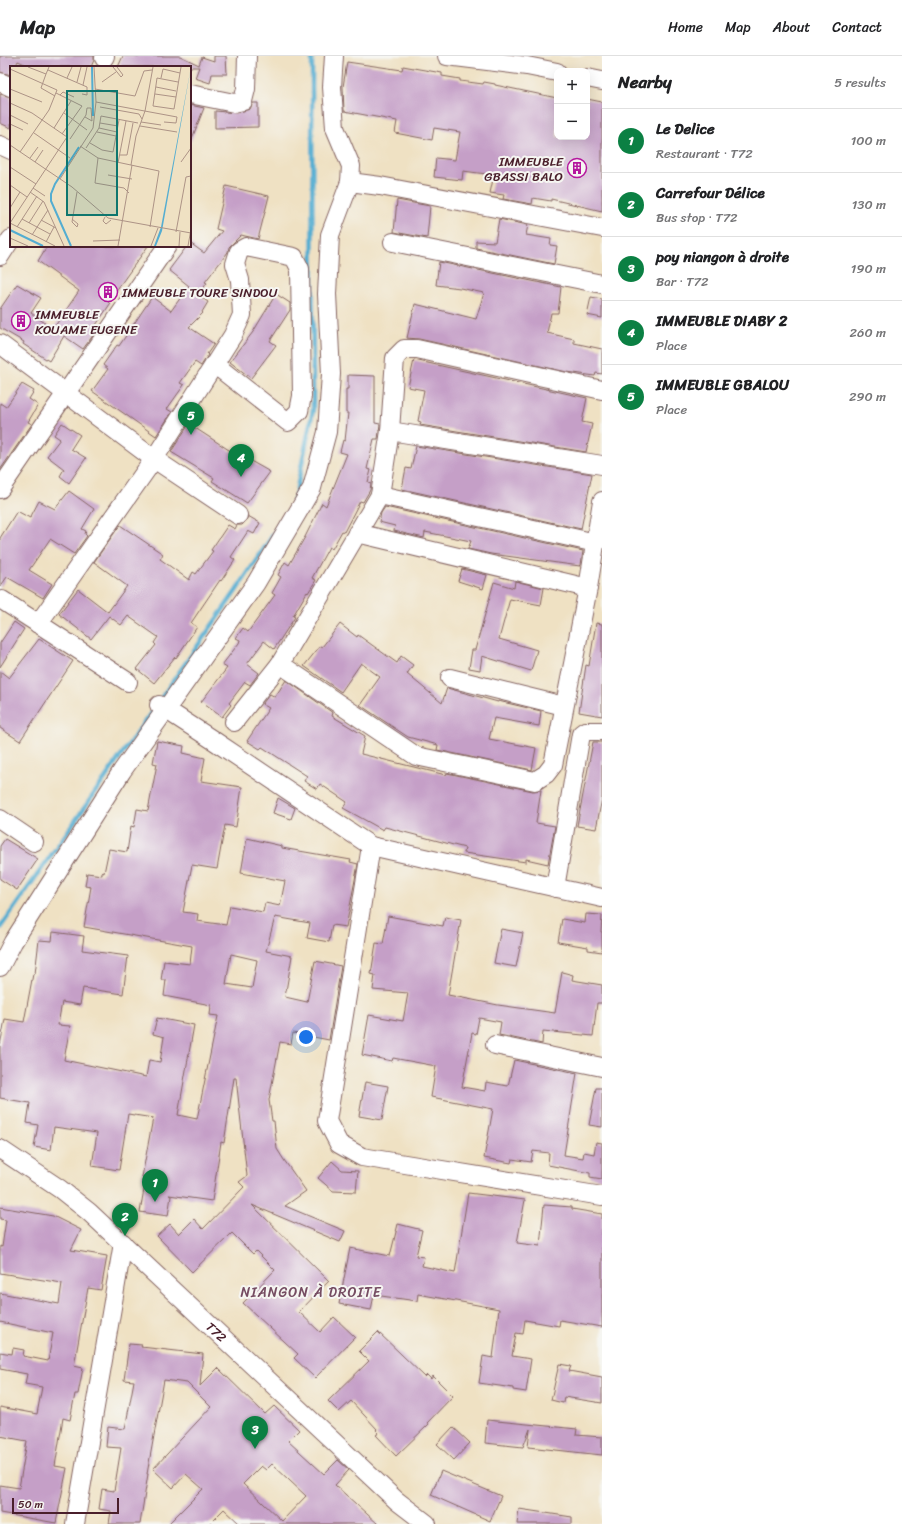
<!DOCTYPE html>
<meta charset="utf-8">
<style>
:root{--surface:#fff;--page:#f6f6f6;--text:#202124;--muted:#757577;--line:#e0e0e0;--accent:#0b8043}
body{margin:0;font-family:Sriracha,sans-serif;background:var(--page);color:var(--text)}
.controls{position:absolute;right:12px;top:12px;display:grid;overflow:hidden;border-radius:8px;box-shadow:0 4px 16px #0002}
.controls button{width:36px;height:36px;display:grid;place-items:center;padding:0;border:0;border-bottom:1px solid var(--line);background:var(--surface);color:var(--text);font:20px sans-serif}
.scale{position:absolute;left:12px;bottom:10px;width:107px;box-sizing:border-box;padding-left:4px;border:2px solid #4a1f2b;border-top:0;font-size:11px;line-height:14px;white-space:nowrap;color:#4a1f2b;-webkit-text-stroke:3px #f6f6f2;paint-order:stroke}
.you{position:absolute;left:306px;top:981px;width:14px;height:14px;margin:-10px;border:3px solid #fff;border-radius:50%;background:#1a73e8;box-shadow:0 0 0 6px #1a73e833}
.badge{display:grid;place-items:center;width:26px;height:26px;border-radius:50%;background:var(--accent);color:#fff;font-size:13px;font-weight:700}
.pin{position:absolute;translate:-50% -33px;filter:drop-shadow(0 1px 2px #0008)}
.pin::after{content:'';position:absolute;top:21px;width:14px;height:12px;background:inherit;clip-path:polygon(0 0,100% 0,50% 100%)}
.list{margin:0;padding:0;list-style:none}
h2{display:flex;justify-content:space-between;align-items:center;height:52px;margin:0;padding:0 16px;font-size:17px}
h2 small{font-size:13px;font-weight:400;color:var(--muted)}
.list li{display:grid;grid-template-columns:26px 1fr auto;gap:12px;align-items:center;box-sizing:border-box;height:64px;padding:0 16px;border-top:1px solid var(--line)}
.list b{display:block;font-size:15px;white-space:nowrap}
.list p{margin:0;font-size:13px;white-space:nowrap;color:var(--muted)}
.list em{font-size:13px;font-style:normal;color:var(--muted)}
.map{position:relative;flex:none;width:602px;height:1468px;overflow:hidden}
header{display:flex;align-items:center;gap:24px;box-sizing:border-box;height:56px;padding:0 20px;background:var(--surface);border-bottom:1px solid var(--line)}
header strong{font-size:19px}
nav{display:flex;gap:22px;margin-inline-start:auto;font-size:14px}
main{display:flex}
aside{flex:1;background:var(--surface)}
.map>svg:first-child{display:block}
.lines{fill:none;stroke-linecap:round;stroke-linejoin:round}
.stream{stroke:#54add1;stroke-width:4.5}
.building{fill:#c59fc7;fill-rule:evenodd}
.minor-casing{stroke:#846360;stroke-width:20}
.minor{stroke:#fff;stroke-width:18}
.labels{text-anchor:middle;stroke-width:4;stroke-linejoin:round;paint-order:stroke}
.poi-label{font-size:13px;fill:#4a1f2b;stroke:#f6f6f2;text-anchor:start}
.street-label{font-size:13px;fill:#4a1f2b;stroke:#f6f6f2}
.neighbourhood-label{font-size:14px;letter-spacing:1px;fill:#754c62;stroke:#f6f6f2}
.inset-river{fill:none;stroke:#54add1;stroke-width:2}
.inset-road{fill:none;stroke:#ad9386;stroke-width:1}
.view{fill:#0f766e;fill-opacity:0.15;stroke:#0f766e;stroke-width:2}
.inset-edge{fill:none;stroke:#4a1f2b;stroke-width:2}
</style>
<header>
<strong>Map</strong>
<nav><a>Home</a><a>Map</a><a>About</a><a>Contact</a></nav>
</header>
<main>
<div class="map">
<svg width="602" height="1468" viewBox="0 0 602 1468">
<rect width="100%" height="100%" fill="#f6f6f2"/>
<filter id="ink" filterUnits="userSpaceOnUse"><feTurbulence type="fractalNoise" baseFrequency=".025" numOctaves="2"/><feDisplacementMap in="SourceGraphic" scale="8" xChannelSelector="R" yChannelSelector="G"/><feConvolveMatrix kernelMatrix="1 2 1 2 8 2 1 2 1" color-interpolation-filters="sRGB"/></filter>
<filter id="wash" filterUnits="userSpaceOnUse"><feTurbulence type="fractalNoise" baseFrequency=".012" numOctaves="4" result="noise"/><feDisplacementMap in="SourceGraphic" scale="16" xChannelSelector="R" yChannelSelector="G"/><feGaussianBlur stdDeviation="0.9" result="paint"/><feColorMatrix in="noise" values="0 0 0 0 0 0 0 0 0 0 0 0 0 0 0 0 0 1.4 0 .05"/><feComposite in="paint" operator="in"/></filter>
<g filter="url(#wash)">
<rect width="100%" height="100%" fill="#efe1c3"/>
<g class="lines">
<g class="stream">
<polyline points="294,446 313,354 312,0"/>
<polyline points="159,645 236,535 286,459"/>
<polyline points="0,872 155,651"/>
</g>
</g>
<g id="blocks">
<g class="building">
<polygon points="0,0 94,0 94,4 91,11 31,11 18,5 15,11 11,11 11,19 0,16"/>
<polygon points="123,0 180,0 199,9 202,1 214,5 214,0 226,0 227,18 212,18 210,27 195,22 199,11 118,11"/>
<polygon points="347,6 402,14 403,10 419,13 442,17 442,20 460,23 460,25 483,28 484,26 495,28 495,29 557,42 557,81 587,81 587,43 602,46 602,155 551,143 551,145 533,142 532,148 503,143 504,139 490,137 494,119 463,115 462,124 434,121 436,102 455,104 460,76 434,72 432,84 395,77 397,65 344,55 343,31"/>
<polygon points="0,38 11,41 11,72 0,67"/>
<polygon points="253,47 258,47 258,71 215,72 215,55 236,57 250,53"/>
<polygon points="190,49 204,52 191,85 190,85"/>
<polygon points="226,130 269,140 258,183 241,179 229,191 228,196 205,226 207,227 198,239 208,246 202,256 203,257 189,271 214,288 207,298 208,299 201,310 195,306 180,327 184,329 167,353 172,356 156,380 92,335 108,313 103,309 117,289 119,290 152,241 171,255 189,230 169,214 187,190 190,190 190,187 204,197 222,175 216,173"/>
<polygon points="397,144 430,150 427,182 394,176"/>
<polygon points="499,163 528,169 526,179 551,183 550,189 557,190 554,208 476,192 476,185 495,186"/>
<polygon points="47,190 148,190 108,246 110,248 94,272 97,274 83,293 64,280 49,305 23,288 24,286 0,272 0,253 17,228 41,242 31,257 53,273 79,235 38,205"/>
<polygon points="439,206 561,231 558,257 551,257 547,277 574,283 574,287 602,293 602,318 596,317 595,320 567,316 419,283 407,282 415,248 476,263 484,237 460,232 436,229"/>
<polygon points="276,238 290,247 290,254 270,285 276,289 251,322 230,306 253,276"/>
<polygon points="591,241 602,243 602,262 587,259"/>
<polygon points="414,304 587,342 582,366 592,368 586,396 420,369 421,366 418,365 424,334 408,331"/>
<polygon points="348,319 375,320 375,367 380,368 378,383 374,383 367,413 371,414 368,426 371,427 370,434 363,446 360,445 344,476 342,475 332,493 329,491 312,522 316,524 308,537 307,536 293,560 295,561 280,584 274,593 264,585 247,608 259,617 250,629 245,626 229,647 231,649 222,661 201,646 227,612 222,609 239,587 240,584 236,582 243,572 248,576 275,539 272,537 281,521 278,519 285,506 289,509 305,481 322,447 326,450 347,398 340,396 343,384 345,385 348,357 346,357 346,333 348,333"/>
<polygon points="22,328 34,335 29,343 38,349 28,366 32,368 0,414 0,347 6,351"/>
<polygon points="62,367 80,379 71,393 86,402 69,427 60,420 64,413 47,400 60,383 54,379"/>
<polygon points="189,368 232,396 233,395 270,416 247,447 212,425 214,422 171,396"/>
<polygon points="416,390 592,418 581,473 402,433 406,412 411,413"/>
<polygon points="69,435 94,453 82,473 86,475 85,478 87,480 74,498 50,483 29,514 52,528 43,542 7,521 0,531 0,482 17,455 30,462 39,445 55,453"/>
<polygon points="385,451 583,495 581,509 580,510 491,498 468,493 471,485 425,476 424,482 394,475 395,470 379,466 381,457"/>
<polygon points="248,460 260,467 254,478 248,475 231,501 235,504 221,525 220,524 191,567 197,571 176,602 175,601 154,627 137,613 156,589 154,587 158,581 128,560 121,569 109,560 91,583 59,558 78,533 108,556 127,530 94,506 120,469 163,498 160,503 189,524 193,516 196,518 213,495 211,494 228,469 235,473 237,469 242,469 246,465"/>
<polygon points="462,513 487,519 483,533 458,525"/>
<polygon points="515,525 544,532 541,549 510,543 499,583 537,594 531,615 482,600 480,614 469,612 472,594 475,594 494,526 514,532"/>
<polygon points="14,566 24,573 0,611 0,587"/>
<polygon points="596,567 602,568 602,660 579,656 586,609 589,610"/>
<polygon points="340,568 357,581 358,579 397,607 401,600 413,609 407,618 442,647 447,632 498,646 498,645 541,655 539,670 494,662 489,683 536,692 532,714 437,694 438,689 408,681 360,649 380,621 361,607 341,636 304,610 320,590 322,591"/>
<polygon points="39,583 73,605 20,685 0,672 0,615 9,622"/>
<polygon points="286,624 333,657 332,660 365,680 361,698 446,719 447,717 533,735 541,734 536,767 555,770 548,808 526,803 526,806 464,797 465,792 385,771 383,774 343,752 347,746 320,728 317,733 304,725 307,720 262,691 260,693 247,685 269,652 262,648 270,638 275,641"/>
<path d="M157,685L184,690L183,697L205,702L201,725L242,731L236,771L225,769L217,813L192,809L183,856L198,858L197,865L226,869L230,850L263,856L265,847L280,850L285,825L241,817L247,782L282,790V792L351,804L350,806L358,808L346,871L332,869L329,886L307,882L310,867L275,861L266,895L292,900L285,941L307,946L315,905L341,910L329,984L293,977L291,988L280,986L269,1044L272,1065H274L277,1093L284,1104L306,1135L285,1150L345,1175L340,1186L252,1149L329,1225L299,1256L320,1276L334,1261L355,1281L315,1322L294,1302L298,1298L243,1247L275,1214L256,1195L253,1198L232,1177L192,1216L157,1180L170,1168L179,1178L194,1163L203,1173L244,1131L239,1126L247,1120L236,1022H234L224,1087L221,1086L212,1145L169,1139L171,1140L168,1160L140,1156L146,1122L142,1121L153,1062L128,1058L119,1114L92,1110L97,1077L54,1071L51,1094L34,1091L38,1069L27,1067L30,1047L0,1042V990L5,963L24,966L33,918H35L39,884L52,885L53,876L84,880L82,894L128,900L123,938L83,932L80,949L62,946L58,969L70,970L64,1004L146,1021L149,1004L160,1006L164,981L153,978L157,962L194,969L178,1059L197,1063L218,960L210,959L211,949L164,940L166,924H161L164,905L190,908L192,890L84,871L91,831L85,830L87,817L102,819V816L104,817L109,793L127,796L131,770L134,771L137,753L148,755L157,708L153,707ZM231,898L257,904L252,932L226,928Z"/>
<polygon points="593,686 602,686 602,742 596,773 577,770"/>
<polygon points="278,742 295,752 291,763 273,757"/>
<polygon points="5,783 38,803 17,834 0,823 0,790"/>
<polygon points="586,858 602,859 601,876 602,876 602,896 588,894 588,891 558,886 562,863 585,867"/>
<polygon points="388,860 443,870 445,861 461,864 448,939 498,949 555,957 562,916 573,919 572,924 602,929 602,947 597,947 593,980 543,975 542,988 499,979 501,966 479,962 476,978 472,977 462,1031 485,1035 486,1026 508,1030 514,1004 577,1017 564,1099 583,1102 584,1096 594,1098 596,1086 602,1087 602,1123 590,1121 590,1117 548,1109 549,1097 533,1095 531,1106 512,1103 511,1107 484,1102 493,1053 431,1041 436,1010 393,1002 392,1005 362,999 369,959 403,965 408,937 373,934 375,919 371,918 376,887 383,888"/>
<polygon points="501,873 523,877 516,911 494,907"/>
<polygon points="365,1026 388,1030 382,1064 359,1060"/>
<polygon points="596,1032 602,1032 602,1071 589,1069"/>
<polygon points="332,1105 342,1114 358,1115 356,1136 333,1135 318,1122"/>
<polygon points="468,1137 525,1144 517,1187 540,1190 544,1149 572,1151 572,1153 602,1158 602,1271 560,1264 559,1270 525,1264 523,1278 516,1277 512,1300 531,1303 526,1336 513,1334 513,1332 479,1327 483,1300 493,1302 499,1253 418,1238 417,1245 374,1239 371,1254 339,1248 350,1192 390,1200 398,1168 422,1174 416,1200 424,1201 422,1210 455,1217"/>
<polygon points="0,1151 53,1160 81,1174 71,1194 107,1200 101,1234 88,1232 74,1310 83,1312 78,1338 75,1338 70,1364 63,1362 55,1410 67,1412 56,1467 0,1457 0,1429 19,1432 27,1385 0,1380 0,1351 37,1358 42,1331 25,1328 27,1318 0,1313 0,1296 12,1298 13,1292 24,1294 23,1300 48,1305 53,1277 0,1266 0,1237 59,1248 62,1227 0,1217 0,1190 2,1191 6,1164 0,1163"/>
<polygon points="378,1276 425,1321 427,1319 431,1323 433,1320 453,1340 427,1367 429,1368 396,1400 376,1379 379,1377 376,1374 377,1373 351,1345 339,1356 328,1345 369,1305 359,1295"/>
<path d="M129,1288L142,1289L141,1291L203,1298L200,1330L218,1312L265,1358L274,1350L299,1374L288,1385L324,1418L338,1404L349,1414L335,1429L378,1468H240L224,1453L209,1468H168L203,1433L186,1418L173,1432L153,1413L211,1351L187,1327L164,1324L147,1418H148L140,1468H109L111,1455L99,1453L102,1433L114,1435L121,1392L106,1391L108,1371L125,1373L134,1325L124,1324ZM272,1408L306,1440L282,1465L243,1428L261,1410L266,1414Z"/>
<polygon points="559,1308 571,1310 569,1315 602,1321 602,1347 564,1341 563,1347 551,1344"/>
<polygon points="487,1364 577,1373 576,1379 602,1381 602,1399 528,1391 530,1373 523,1391 485,1387"/>
<polygon points="453,1371 470,1387 454,1404 437,1388"/>
<polygon points="441,1415 501,1440 490,1465 431,1439"/>
<polygon points="519,1453 572,1461 572,1468 517,1468"/>
</g>
</g>
</g>
<g filter="url(#ink)">
<use href="#blocks" fill-opacity="0" stroke="#846360" stroke-width="1"/>
<g class="lines">
<defs>
<g id="minor">
<polyline points="334,0 332,31 335,72 351,110 350,126"/>
<polyline points="447,0 527,10 557,16"/>
<polyline points="104,2 105,0"/>
<polyline points="587,22 602,25"/>
<polyline points="0,26 11,31"/>
<polyline points="190,38 234,47 243,45 246,33 247,0"/>
<polyline points="0,89 11,94"/>
<polyline points="393,186 602,228"/>
<polyline points="0,200 11,183"/>
<polyline points="0,288 154,403 238,459"/>
<polyline points="390,375 602,409"/>
<polyline points="0,433 167,190"/>
<polyline points="380,439 596,487"/>
<polyline points="357,477 588,532"/>
<polyline points="2,544 128,626"/>
<polyline points="38,568 154,403 233,279 242,259 240,224 235,208 239,195 246,191 294,201 300,213 302,340 299,355 288,366 214,308"/>
<polyline points="280,608 416,700 535,725 546,718 553,709 588,532 602,445"/>
<polyline points="450,622 564,650"/>
<polyline points="159,649 216,686 371,790 602,842"/>
<polyline points="234,666 280,608 380,439 390,375 395,302 404,293 417,293 602,334"/>
<polyline points="0,763 34,786"/>
<polyline points="371,790 327,1065 339,1088 362,1101 602,1140"/>
<polyline points="555,832 581,678 585,675 602,675"/>
<polyline points="0,911 13,886 122,715 256,527 312,432 327,376 331,318 327,238 330,179 350,126 380,130 602,172"/>
<polyline points="495,989 602,1011"/>
<path id="s1" d="M0,1093L60,1133L89,1156L397,1445L427,1468"/>
<polyline points="75,1468 123,1187"/>
</g>
</defs>
<use href="#minor" class="minor-casing"/>
<use href="#minor" class="minor"/>
</g>
</g>
<defs>
<symbol id="building-ring" viewBox="-11 -11 22 22"><circle r="9.5" fill="#f6f6f2" stroke="#b5179e" stroke-width="1.5"/><path d="M-4-6H4V6H1V3H-1V6H-4ZM-2.5-4.3h1.7v1.8h-1.7ZM.8-4.3h1.7v1.8H.8ZM-2.5-1h1.7V.8h-1.7ZM.8-1h1.7V.8H.8Z" fill="#b5179e"/></symbol>
</defs>
<g fill-rule="evenodd">
<use href="#building-ring" x="566" y="101" width="22" height="22"/>
<use href="#building-ring" x="97" y="225" width="22" height="22"/>
<use href="#building-ring" x="10" y="254" width="22" height="22"/>
</g>
<g class="labels">
<g class="poi-label">
<text x="563" y="110" text-anchor="end">IMMEUBLE<tspan x="563" dy="15">GBASSI BALO</tspan></text>
<text x="122" y="241">IMMEUBLE TOURE SINDOU</text>
<text x="35" y="263">IMMEUBLE<tspan x="35" dy="15">KOUAME EUGENE</tspan></text>
</g>
<g class="street-label">
<text dy="5" stroke="none"><textPath href="#s1" startOffset="284">T72</textPath></text>
</g>
<g class="neighbourhood-label">
<text x="311" y="1241">NIANGON À DROITE</text>
</g>
</g>
<g transform="translate(10 10)">
<rect width="181" height="181" fill="#efe1c3"/>
<path d="M181,1L152,165L146,180H144L151,161Z" fill="#54add1"/>
<path class="inset-river" d="M82,1L83,50M0,164L33,180M61,180L41,135V128L45,118L69,81"/>
<path class="inset-road" d="M18,1L36,8L39,1M84,1L86,36M103,1L111,11L113,9L107,1M0,3L47,24L39,44L10,86M38,4L77,21V29L72,28M36,8L31,22L45,30M57,12L62,1M151,12L153,3L170,7M67,16L71,1M92,16L106,6M168,16L147,12L143,40L164,43L171,1M73,19L77,1M146,21L166,25M0,23L32,36M85,23L125,30L134,5L142,4M46,27L72,40L52,68M145,28L166,31M50,29L53,26L64,31M0,37L22,47L57,71L0,157M90,41L129,48L132,53M54,47L77,64M0,49L18,58M131,56L151,59M90,57L108,60M0,58L13,64M130,60L167,66M44,62L61,35M89,62L107,66M87,66L106,70M24,67L60,92M60,73L76,49L77,42H81L82,55L75,51M80,77L92,84L103,86L109,54M0,79L62,121L98,152L181,167M70,80L88,92L149,105L140,161M76,82L89,62L91,50L128,57M110,89H117L123,57M20,92L28,81M88,92L85,117L114,122L119,127M25,96L33,84M171,96L181,82M108,97L116,55M121,99L126,70L135,45L143,1M0,101L26,118M98,109L122,113M50,113L83,62L86,36L167,51L166,57L154,56M0,119L17,131M23,122L35,130M20,126L34,136L54,180M0,142L10,126M95,151L93,155L96,158L101,154M12,153L40,168M62,153L68,158L67,161L62,156L67,126M31,154L46,162M0,157L45,180M19,157L33,135M7,161L27,130M166,166L176,111L181,110M22,169L38,144M0,172L18,180M83,175L110,174M36,176L44,161M108,180L122,99M141,180L148,162M169,180L170,166M178,180L181,163"/>
<path class="view" d="M57,25H107V149H57Z"/>
<rect width="181" height="181" class="inset-edge"/>
</g>
</svg>
<div class="controls">
<button>+</button>
<button>−</button>
</div>
<div class="scale">50 m</div>
<div class="you"></div>
<div class="pin badge" style="left:155px;top:1146px">1</div>
<div class="pin badge" style="left:125px;top:1180px">2</div>
<div class="pin badge" style="left:255px;top:1393px">3</div>
<div class="pin badge" style="left:241px;top:421px">4</div>
<div class="pin badge" style="left:191px;top:379px">5</div>
</div>
<aside>
<h2>Nearby<small>5 results</small></h2>
<ul class="list">
<li><span class="badge">1</span><div><b>Le Delice</b><p>Restaurant · T72</p></div><em>100 m</em></li>
<li><span class="badge">2</span><div><b>Carrefour Délice</b><p>Bus stop · T72</p></div><em>130 m</em></li>
<li><span class="badge">3</span><div><b>poy niangon à droite</b><p>Bar · T72</p></div><em>190 m</em></li>
<li><span class="badge">4</span><div><b>IMMEUBLE DIABY 2</b><p>Place</p></div><em>260 m</em></li>
<li><span class="badge">5</span><div><b>IMMEUBLE GBALOU</b><p>Place</p></div><em>290 m</em></li>
</ul>
</aside>
</main>
